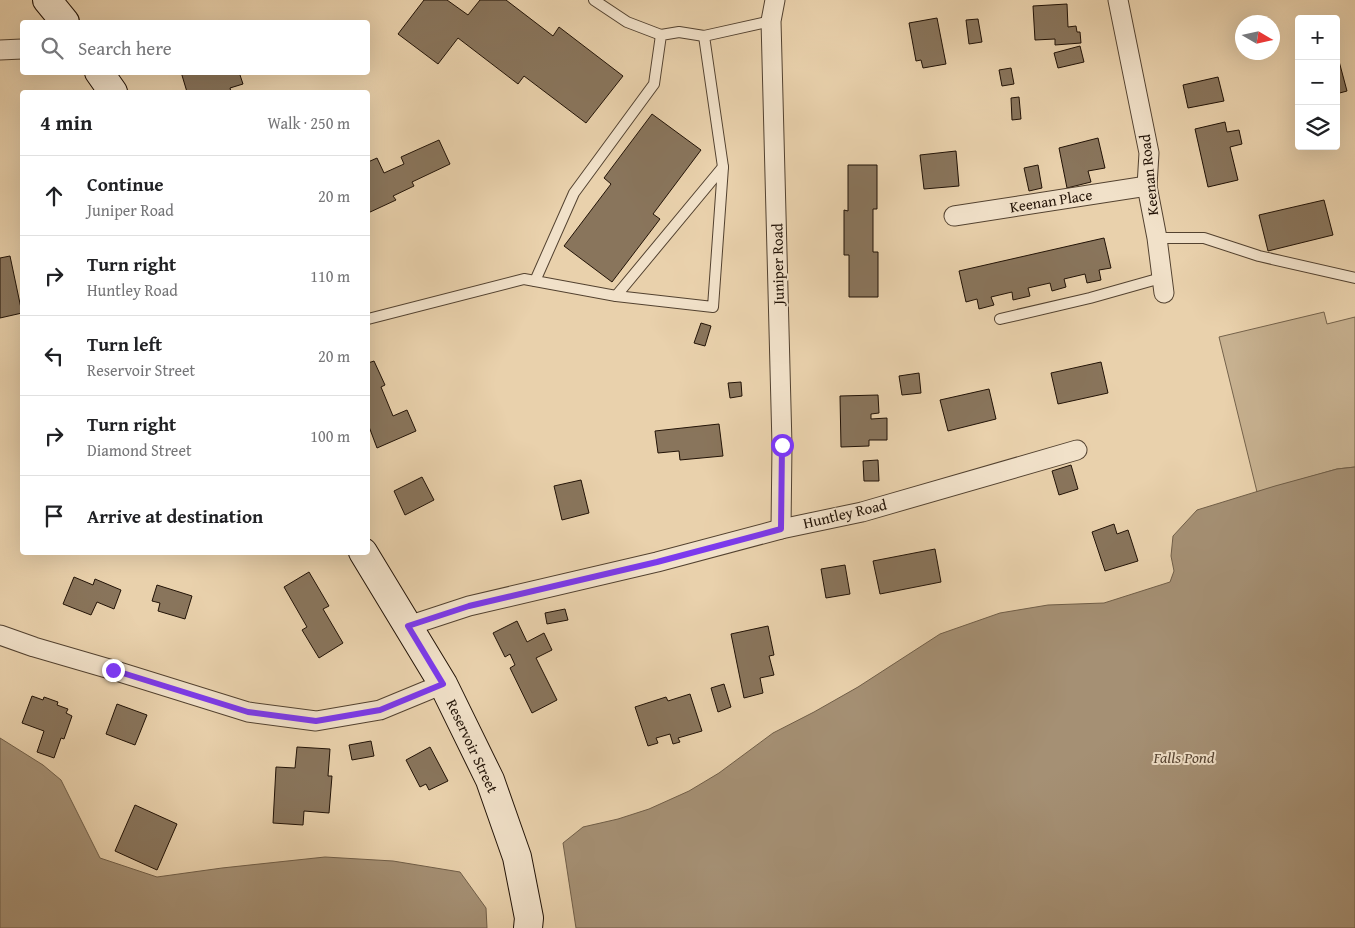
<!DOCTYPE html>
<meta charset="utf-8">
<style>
:root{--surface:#fff;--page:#f2f2f2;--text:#202124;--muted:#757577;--line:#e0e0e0}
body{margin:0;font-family:"Gentium Book Plus",serif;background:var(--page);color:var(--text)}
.controls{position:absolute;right:15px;top:15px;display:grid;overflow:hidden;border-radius:5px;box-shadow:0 5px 20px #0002}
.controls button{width:45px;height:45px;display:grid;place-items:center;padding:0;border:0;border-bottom:1px solid var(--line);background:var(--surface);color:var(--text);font:25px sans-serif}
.compass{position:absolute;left:1235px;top:15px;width:45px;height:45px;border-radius:50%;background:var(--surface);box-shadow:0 5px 20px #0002;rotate:99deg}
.stop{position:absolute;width:15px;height:15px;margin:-11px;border:4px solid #7c3aed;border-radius:50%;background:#fff}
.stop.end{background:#7c3aed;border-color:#fff;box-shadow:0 1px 5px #0008}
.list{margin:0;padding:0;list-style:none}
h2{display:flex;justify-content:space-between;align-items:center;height:65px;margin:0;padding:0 20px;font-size:21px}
h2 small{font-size:16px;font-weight:400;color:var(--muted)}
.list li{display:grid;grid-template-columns:32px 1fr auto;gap:15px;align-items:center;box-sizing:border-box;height:80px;padding:0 20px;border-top:1px solid var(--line)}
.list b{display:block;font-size:19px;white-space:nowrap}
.list p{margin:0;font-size:16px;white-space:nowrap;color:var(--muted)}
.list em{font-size:16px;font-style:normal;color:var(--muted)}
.icon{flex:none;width:28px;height:28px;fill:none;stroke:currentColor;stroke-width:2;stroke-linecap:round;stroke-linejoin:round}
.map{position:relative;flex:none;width:1355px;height:928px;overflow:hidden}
.search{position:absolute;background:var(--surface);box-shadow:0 5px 20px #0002;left:20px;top:20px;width:350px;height:55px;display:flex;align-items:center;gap:12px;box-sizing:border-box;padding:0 18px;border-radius:5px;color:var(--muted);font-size:19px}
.panel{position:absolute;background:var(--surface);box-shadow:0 5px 20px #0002;left:20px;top:90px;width:350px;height:465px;border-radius:5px}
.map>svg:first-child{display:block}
.green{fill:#c7b190;stroke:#74624b}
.water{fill:#a59074;stroke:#705e48}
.building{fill:#89755c;stroke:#211206}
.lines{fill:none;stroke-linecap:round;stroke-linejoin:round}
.lane-casing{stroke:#534230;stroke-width:12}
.street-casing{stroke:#534230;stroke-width:21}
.secondary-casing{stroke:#211206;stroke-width:30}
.lane{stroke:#f1e1c9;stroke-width:10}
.street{stroke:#f1e1c9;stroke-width:19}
.secondary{stroke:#f1e1c9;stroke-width:28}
.route{stroke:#7c3aed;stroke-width:6}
.labels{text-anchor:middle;stroke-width:4;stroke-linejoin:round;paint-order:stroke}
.street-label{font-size:15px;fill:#211206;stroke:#f1e1c9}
.water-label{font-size:16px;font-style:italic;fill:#564432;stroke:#f1e1c9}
</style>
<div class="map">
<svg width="1355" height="928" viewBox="0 0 1355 928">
<rect width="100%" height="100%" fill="#e9d1ac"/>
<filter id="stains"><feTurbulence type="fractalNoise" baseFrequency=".004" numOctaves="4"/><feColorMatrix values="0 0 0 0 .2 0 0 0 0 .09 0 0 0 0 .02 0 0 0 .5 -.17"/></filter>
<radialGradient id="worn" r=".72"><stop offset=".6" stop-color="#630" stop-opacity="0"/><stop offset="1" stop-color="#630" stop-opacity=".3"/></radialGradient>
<polygon class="green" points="1324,312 1327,324 1355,317 1355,467 1337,469 1257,492 1219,337"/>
<g class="water">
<polygon points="1355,467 1355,928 576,928 563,843 583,827 618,819 649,809 689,791 719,773 773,733 814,712 858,687 940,634 1000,613 1048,605 1104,603 1170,582 1174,571 1171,556 1173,536 1197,510 1275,486 1337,469"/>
<polygon points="0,738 43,765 61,780 100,858 157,877 222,868 325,857 393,861 460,872 486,908 487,928 0,928"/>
</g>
<g class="building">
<polygon points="424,0 447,0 468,15 480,0 506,0 553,36 559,27 623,76 586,123 524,76 518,84 458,38 438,64 398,34"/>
<polygon points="1067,4 1068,27 1076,26 1077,32 1080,32 1081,43 1055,45 1055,39 1035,40 1033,6"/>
<polygon points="937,18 946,64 923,68 921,60 916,61 909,23"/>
<polygon points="978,19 982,42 969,44 966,20"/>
<polygon points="1080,46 1084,62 1058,68 1054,53"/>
<polygon points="1336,50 1347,91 1336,94"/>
<polygon points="1011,68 1014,84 1002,86 999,70"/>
<polygon points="181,72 239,72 243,84 230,88 231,92 187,92"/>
<polygon points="1218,77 1224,101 1188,108 1183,85"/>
<polygon points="1019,97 1021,119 1012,120 1011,98"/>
<polygon points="652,114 701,150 653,214 660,219 612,282 564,246 611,184 604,178"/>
<polygon points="1225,122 1227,132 1239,130 1242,144 1230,147 1238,180 1208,187 1195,129"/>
<polygon points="1098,138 1105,168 1088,171 1091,182 1067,188 1059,148"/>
<polygon points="439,140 450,164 412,182 414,186 393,196 396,200 368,213 368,162 377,158 384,173 404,164 401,157"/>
<polygon points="956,151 959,186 924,189 920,155"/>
<polygon points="848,165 877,165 877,209 873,209 873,252 878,252 878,297 849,297 849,255 844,255 844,210 848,211"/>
<polygon points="1038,165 1042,188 1029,191 1024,168"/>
<polygon points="1324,200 1333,235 1268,251 1259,215"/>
<polygon points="1104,238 1111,268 1099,270 1101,280 1087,283 1085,274 1064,279 1066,287 1052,291 1050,283 1028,288 1030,296 1013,300 1012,292 991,297 994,305 979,309 977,299 966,302 959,271"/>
<polygon points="10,256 22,313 0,318 0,258"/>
<polygon points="701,323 711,326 705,346 694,343"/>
<polygon points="374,361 385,385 381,387 393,416 407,410 416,431 377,448 368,424 368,363"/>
<polygon points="1101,362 1108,393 1058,404 1051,373"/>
<polygon points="919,373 921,393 902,395 899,376"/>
<polygon points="741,382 742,396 730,398 728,383"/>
<polygon points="989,389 996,419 948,431 940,400"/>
<polygon points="878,395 879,413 871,414 871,419 887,418 887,440 869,440 869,446 841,447 840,396"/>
<polygon points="719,424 723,456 680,460 679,451 658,453 655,431"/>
<polygon points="878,460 879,481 864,481 863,461"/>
<polygon points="1071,465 1078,489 1059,495 1052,471"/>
<polygon points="422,477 434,500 405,515 394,491"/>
<polygon points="581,480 589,513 562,520 554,486"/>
<polygon points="1114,524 1117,534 1128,530 1138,561 1105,571 1092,532"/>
<polygon points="935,549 941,582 880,594 873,561"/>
<polygon points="845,565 850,594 826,598 821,569"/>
<polygon points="309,572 329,606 323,609 343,643 319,658 302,630 307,627 284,587"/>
<polygon points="74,577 93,585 95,579 121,590 114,609 97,602 91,615 63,604"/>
<polygon points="157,585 192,596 185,619 158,611 160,603 152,601"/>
<polygon points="565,609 568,620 547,624 545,613"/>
<polygon points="517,621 527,642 544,633 552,650 536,658 557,700 532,713 510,668 515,665 510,654 505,657 493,633"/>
<polygon points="768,626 774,655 769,656 774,675 760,678 763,693 744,698 731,634"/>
<polygon points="724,684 731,707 718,712 711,688"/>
<polygon points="690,694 702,731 678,738 680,742 673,744 670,734 656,738 658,743 648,746 635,707 666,697 668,701"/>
<polygon points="32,696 43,700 44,697 58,702 57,705 68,709 66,713 72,716 64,739 61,738 54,758 37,752 44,731 22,723"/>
<polygon points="117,704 147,715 135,745 106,734"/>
<polygon points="371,741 374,756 352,760 349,745"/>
<polygon points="297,747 330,749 328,776 332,776 329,813 304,811 303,825 273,823 276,767 295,768"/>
<polygon points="430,747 448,781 429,790 426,784 420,787 406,760"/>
<polygon points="135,805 177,824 157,870 115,851"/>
</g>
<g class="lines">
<defs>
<g id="lane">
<polyline points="594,0 627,22 661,35"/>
<polyline points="1157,238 1204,238 1259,256 1355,278"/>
<polyline points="535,281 574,193 654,84 661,35 679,32 704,36"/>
<polyline points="616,296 723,167"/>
<polyline points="368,319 524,279 616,296 713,307 723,167 704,36 771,21"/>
<polyline points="1000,319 1090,298 1161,278"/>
</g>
<g id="street">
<polyline points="775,0 771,21 782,445 781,529"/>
<polyline points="1118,0 1149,153 1147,186 1157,238 1164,293"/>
<polyline points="0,50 22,49"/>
<polyline points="954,216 1147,186"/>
<polyline points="408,626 469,606 657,562 781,529 862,512 1077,450"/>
<polyline points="0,635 34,647 113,670 248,712 316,721 380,710 443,684"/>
</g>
<g id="secondary">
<polyline points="47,0 65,22"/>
<polyline points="99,72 113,92"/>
<polyline points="363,552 443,684 490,780 517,857 529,918 528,928"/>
</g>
</defs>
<use href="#lane" class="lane-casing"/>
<use href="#street" class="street-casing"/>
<use href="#secondary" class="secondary-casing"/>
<use href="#lane" class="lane"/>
<use href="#street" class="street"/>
<use href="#secondary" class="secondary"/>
</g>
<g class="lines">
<polyline class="route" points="113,670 248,712 316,721 380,710 443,684 408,626 469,606 657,562 781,529 782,445"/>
</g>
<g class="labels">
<g class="street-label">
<text transform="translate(1149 175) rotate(-96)" y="5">Keenan Road</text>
<text transform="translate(1051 201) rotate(-9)" y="5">Keenan Place</text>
<text transform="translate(778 264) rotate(-91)" y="5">Juniper Road</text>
<text transform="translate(845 514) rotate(-13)" y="5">Huntley Road</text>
<text transform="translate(472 746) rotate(65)" y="5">Reservoir Street</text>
</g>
<g class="water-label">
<text x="1184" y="763">Falls Pond</text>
</g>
</g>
<rect width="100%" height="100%" filter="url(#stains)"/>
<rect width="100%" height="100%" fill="url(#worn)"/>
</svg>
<div class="controls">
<button>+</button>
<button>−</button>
<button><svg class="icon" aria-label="layers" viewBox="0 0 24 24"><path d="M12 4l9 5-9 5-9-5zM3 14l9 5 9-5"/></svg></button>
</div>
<svg class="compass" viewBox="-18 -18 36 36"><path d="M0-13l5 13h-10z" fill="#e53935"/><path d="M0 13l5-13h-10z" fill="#757577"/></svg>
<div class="stop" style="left:782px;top:445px"></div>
<div class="stop end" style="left:113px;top:670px"></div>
<div class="search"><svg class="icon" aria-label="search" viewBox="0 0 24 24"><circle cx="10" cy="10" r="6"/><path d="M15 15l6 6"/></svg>Search here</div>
<section class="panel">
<h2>4 min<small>Walk · 250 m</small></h2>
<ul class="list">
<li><svg class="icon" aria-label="ahead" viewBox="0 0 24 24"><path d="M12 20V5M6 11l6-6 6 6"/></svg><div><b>Continue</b><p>Juniper Road</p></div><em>20 m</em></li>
<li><svg class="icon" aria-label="right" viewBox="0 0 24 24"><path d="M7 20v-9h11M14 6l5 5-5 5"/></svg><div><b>Turn right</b><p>Huntley Road</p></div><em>110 m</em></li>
<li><svg class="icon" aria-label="left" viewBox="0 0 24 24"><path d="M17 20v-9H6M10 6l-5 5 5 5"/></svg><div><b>Turn left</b><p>Reservoir Street</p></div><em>20 m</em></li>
<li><svg class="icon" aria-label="right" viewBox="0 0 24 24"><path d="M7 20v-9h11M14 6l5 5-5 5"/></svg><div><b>Turn right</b><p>Diamond Street</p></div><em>100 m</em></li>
<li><svg class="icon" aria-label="arrive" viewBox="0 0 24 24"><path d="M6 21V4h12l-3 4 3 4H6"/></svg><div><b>Arrive at destination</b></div></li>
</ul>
</section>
</div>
